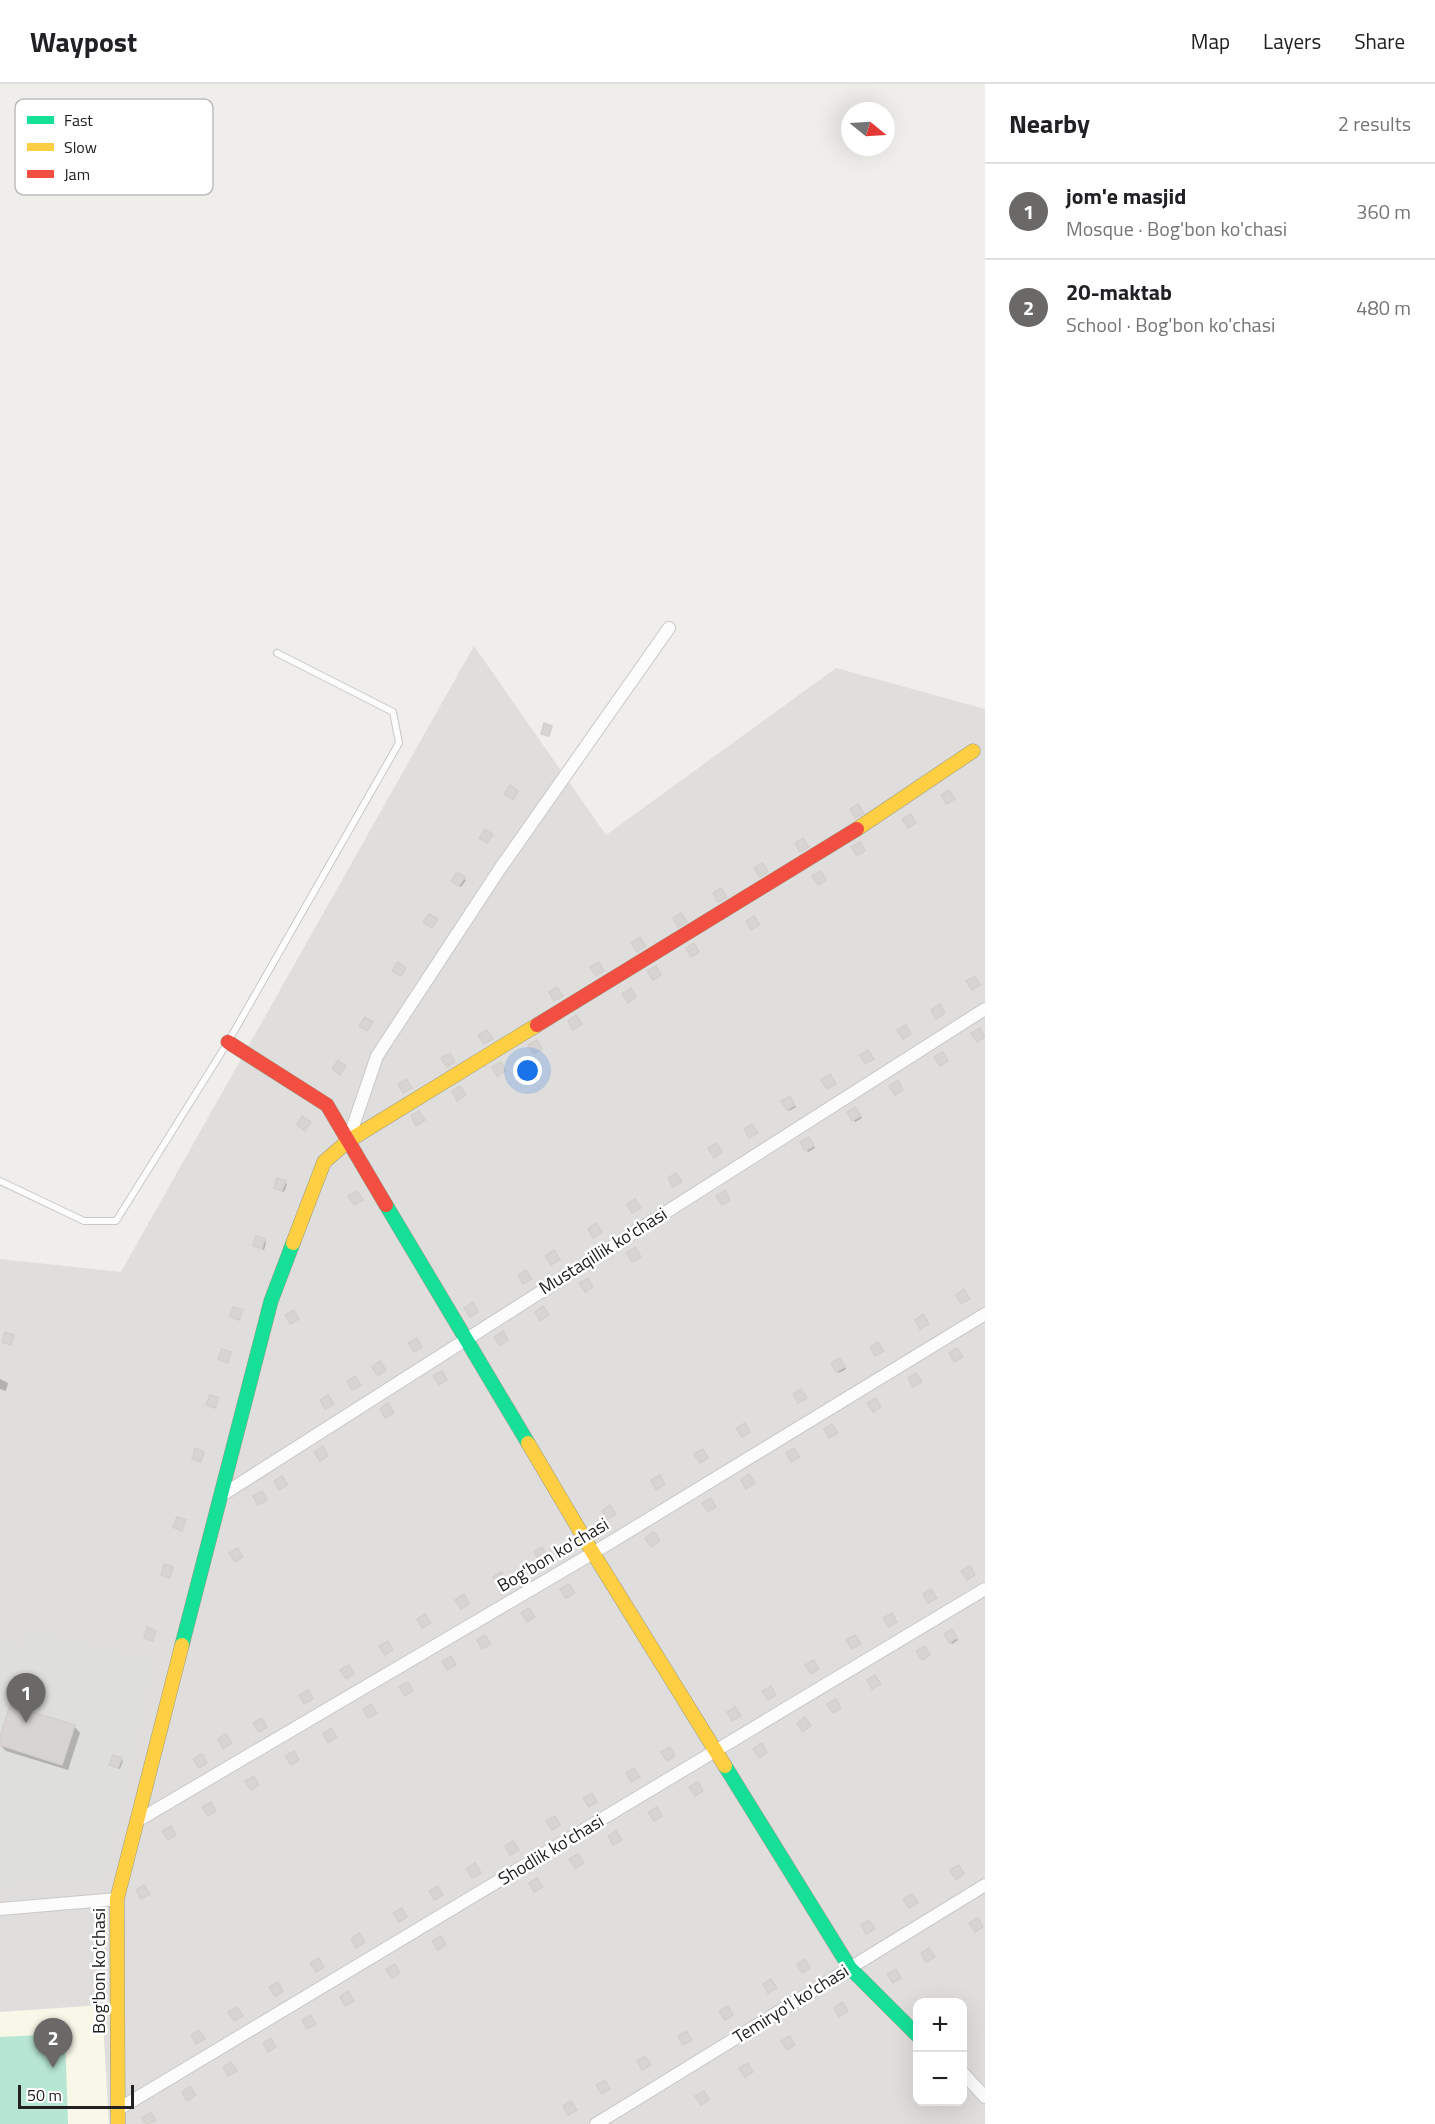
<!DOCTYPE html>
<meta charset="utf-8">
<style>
:root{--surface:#fff;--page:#f6f6f6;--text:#202124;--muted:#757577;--line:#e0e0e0;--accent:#6a6968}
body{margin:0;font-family:"Titillium Web",sans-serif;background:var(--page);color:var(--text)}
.controls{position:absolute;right:18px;bottom:18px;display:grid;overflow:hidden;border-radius:12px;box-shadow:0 6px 24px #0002}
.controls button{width:54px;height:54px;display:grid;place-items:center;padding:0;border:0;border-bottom:2px solid var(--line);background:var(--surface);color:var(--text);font:30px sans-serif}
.compass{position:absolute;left:841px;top:18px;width:54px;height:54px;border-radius:50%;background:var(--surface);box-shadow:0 6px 24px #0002;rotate:108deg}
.scale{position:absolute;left:18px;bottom:15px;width:116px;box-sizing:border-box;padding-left:6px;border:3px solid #222;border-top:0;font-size:16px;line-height:21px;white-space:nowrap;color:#222;-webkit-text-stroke:4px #fff;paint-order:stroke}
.you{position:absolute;left:528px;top:987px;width:21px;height:21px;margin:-15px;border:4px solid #fff;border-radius:50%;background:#1a73e8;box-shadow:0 0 0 9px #1a73e833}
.badge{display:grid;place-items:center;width:39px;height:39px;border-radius:50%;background:var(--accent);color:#fff;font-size:20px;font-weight:700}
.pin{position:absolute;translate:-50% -50px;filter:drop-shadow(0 2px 3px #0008)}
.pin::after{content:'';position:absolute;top:32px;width:21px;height:18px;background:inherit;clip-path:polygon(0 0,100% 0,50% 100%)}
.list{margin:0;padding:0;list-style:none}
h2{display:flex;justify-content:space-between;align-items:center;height:78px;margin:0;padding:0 24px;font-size:26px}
h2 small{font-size:20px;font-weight:400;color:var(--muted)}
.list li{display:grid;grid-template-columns:39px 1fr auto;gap:18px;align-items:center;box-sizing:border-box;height:96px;padding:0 24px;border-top:2px solid var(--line)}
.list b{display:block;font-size:22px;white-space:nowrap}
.list p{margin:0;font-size:20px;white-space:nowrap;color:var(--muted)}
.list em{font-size:20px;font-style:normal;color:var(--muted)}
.map{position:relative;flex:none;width:985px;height:2040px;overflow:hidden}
header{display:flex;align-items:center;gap:36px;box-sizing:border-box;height:84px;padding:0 30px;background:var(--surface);border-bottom:2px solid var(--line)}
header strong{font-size:28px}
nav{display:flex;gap:33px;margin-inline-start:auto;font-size:21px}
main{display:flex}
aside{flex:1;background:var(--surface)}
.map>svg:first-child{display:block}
.residential{fill:#dfdedc;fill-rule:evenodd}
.education{fill:#f8f7e8}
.religious{fill:#dededc}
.pitch{fill:#b7e6d2}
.shadow{fill:#0003}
.building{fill:#d7d4d2;stroke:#d3d0cc;stroke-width:1.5}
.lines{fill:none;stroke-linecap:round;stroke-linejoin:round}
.lane-casing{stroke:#c9c8c7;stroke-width:8}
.street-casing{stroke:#c9c8c7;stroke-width:14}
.fast-casing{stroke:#999a82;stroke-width:15}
.slow-casing{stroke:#999a82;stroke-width:15}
.jam-casing{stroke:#999a82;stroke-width:15}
.lane{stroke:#fdfcfc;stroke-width:6}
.street{stroke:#fdfcfc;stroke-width:12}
.fast{stroke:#16e098;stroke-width:14}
.slow{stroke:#ffcf43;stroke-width:14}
.jam{stroke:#f24e42;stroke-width:14}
.labels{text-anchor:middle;stroke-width:5;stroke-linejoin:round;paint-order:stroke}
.street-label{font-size:18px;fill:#222;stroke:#fff}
.key{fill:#fff;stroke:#bdbdbd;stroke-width:1.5}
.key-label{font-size:16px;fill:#222}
</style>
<header>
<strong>Waypost</strong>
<nav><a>Map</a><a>Layers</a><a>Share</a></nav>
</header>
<main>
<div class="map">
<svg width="985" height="2040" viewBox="0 0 985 2040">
<rect width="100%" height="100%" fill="#f0eeeb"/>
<path class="residential" d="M474,562L606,751L836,584L985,625V2040H0V1175L121,1188ZM918,1918H962V2018H918Z"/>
<polygon class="education" points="102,1921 109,2040 0,2040 0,1928"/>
<polygon class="religious" points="29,1548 152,1577 105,1794 0,1799 0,1558 23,1564"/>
<polygon class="pitch" points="65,1950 68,2040 0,2040 0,1953"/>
<g class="shadow">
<polygon points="457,790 466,796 461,803 455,798"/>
<polygon points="791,1016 796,1023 789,1027 783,1018"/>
<polygon points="857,1027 862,1034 855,1038 849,1029"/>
<polygon points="810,1057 815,1064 808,1068 802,1059"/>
<polygon points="285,1098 287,1100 284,1108 275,1104"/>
<polygon points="265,1156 266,1158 264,1166 255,1162"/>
<polygon points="841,1278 846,1285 839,1289 833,1280"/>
<polygon points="0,1295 8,1299 6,1307 0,1305"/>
<polygon points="953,1549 958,1556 952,1560 946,1551"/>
<polygon points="74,1642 80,1649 68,1686 6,1667 0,1661 0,1658"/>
<polygon points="121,1675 123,1677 120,1685 111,1681"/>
</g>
<g class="building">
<polygon points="544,639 552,642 549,652 541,650"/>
<polygon points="510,701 518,707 513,716 504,710"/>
<polygon points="949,706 955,715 946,720 941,711"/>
<polygon points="858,720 864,729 855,734 850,725"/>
<polygon points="911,730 916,739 908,744 902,735"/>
<polygon points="485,745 493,751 487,759 479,754"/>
<polygon points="803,754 809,763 800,768 795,759"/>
<polygon points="860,758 865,767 857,772 851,763"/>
<polygon points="763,779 768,788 760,793 754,784"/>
<polygon points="821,787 826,796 818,801 812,792"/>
<polygon points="457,788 465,793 459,802 451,797"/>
<polygon points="721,804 727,813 718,818 713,809"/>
<polygon points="681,829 687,838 678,843 673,834"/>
<polygon points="429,830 438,835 432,844 423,838"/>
<polygon points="754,832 760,841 751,846 746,837"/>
<polygon points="640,853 646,862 637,868 631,859"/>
<polygon points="694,859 699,868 691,873 686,864"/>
<polygon points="398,878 406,884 401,892 392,887"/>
<polygon points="599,878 604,887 596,892 590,883"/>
<polygon points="656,882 661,891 653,896 647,887"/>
<polygon points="975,892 980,901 972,906 966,897"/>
<polygon points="557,903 563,912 554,917 549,908"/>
<polygon points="631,904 636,913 628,919 622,910"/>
<polygon points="940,920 945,929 936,935 931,926"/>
<polygon points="576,931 582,940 573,946 568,937"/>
<polygon points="365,933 373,938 367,947 359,942"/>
<polygon points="906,941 911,950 903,955 897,946"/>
<polygon points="980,944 985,953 977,958 971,949"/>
<polygon points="487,946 493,955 484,960 478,951"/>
<polygon points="537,956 542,965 534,970 528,961"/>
<polygon points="868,966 874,975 865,980 860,971"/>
<polygon points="943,968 948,977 940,982 934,973"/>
<polygon points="450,969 455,978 447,983 441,974"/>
<polygon points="338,976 346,982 340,991 332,985"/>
<polygon points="501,978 506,987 497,992 492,983"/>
<polygon points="830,990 836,1000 827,1005 821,996"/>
<polygon points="406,995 412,1004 403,1009 398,1000"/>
<polygon points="898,996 903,1006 895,1011 889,1002"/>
<polygon points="460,1002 466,1011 457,1017 452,1007"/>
<polygon points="790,1012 795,1021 787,1026 781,1017"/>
<polygon points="855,1023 861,1032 852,1037 847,1028"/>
<polygon points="419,1027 425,1036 416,1042 411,1032"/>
<polygon points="302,1032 311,1038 305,1047 297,1041"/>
<polygon points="752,1040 758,1049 749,1054 744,1045"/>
<polygon points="809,1053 814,1062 805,1067 800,1058"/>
<polygon points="717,1059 722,1068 714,1074 708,1064"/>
<polygon points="676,1089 682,1098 673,1103 668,1094"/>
<polygon points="277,1094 286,1097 282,1107 274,1104"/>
<polygon points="725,1106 730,1116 722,1121 716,1112"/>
<polygon points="357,1107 363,1116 354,1121 348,1112"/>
<polygon points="635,1115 641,1124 632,1129 627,1120"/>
<polygon points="596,1139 602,1148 593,1154 588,1145"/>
<polygon points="256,1152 265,1155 262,1165 253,1162"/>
<polygon points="635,1163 641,1173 632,1178 627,1169"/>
<polygon points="554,1166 560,1176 551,1181 545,1172"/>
<polygon points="526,1186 532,1195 523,1200 518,1191"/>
<polygon points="588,1194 593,1203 585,1208 579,1199"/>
<polygon points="964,1205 970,1215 961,1220 956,1211"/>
<polygon points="473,1218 478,1228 470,1233 464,1224"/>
<polygon points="543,1222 549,1231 540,1237 535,1228"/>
<polygon points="233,1223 243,1226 239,1236 230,1233"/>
<polygon points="294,1226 299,1235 290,1240 285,1231"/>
<polygon points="923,1230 929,1240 920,1245 915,1236"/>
<polygon points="503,1247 508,1256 500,1262 494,1253"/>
<polygon points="5,1248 14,1251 11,1261 2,1258"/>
<polygon points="417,1254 422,1263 414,1268 408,1259"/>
<polygon points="878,1258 884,1267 875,1272 870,1263"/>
<polygon points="957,1264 963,1273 954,1278 949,1269"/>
<polygon points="222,1265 231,1268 228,1279 218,1275"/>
<polygon points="840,1274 845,1283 836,1288 831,1279"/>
<polygon points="380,1277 386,1286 378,1292 372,1283"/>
<polygon points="442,1287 447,1296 439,1301 433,1292"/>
<polygon points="916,1289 922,1298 913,1303 908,1294"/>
<polygon points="355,1292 361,1301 352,1306 347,1297"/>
<polygon points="801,1305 807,1314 798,1319 793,1310"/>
<polygon points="210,1311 219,1314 215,1324 206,1321"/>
<polygon points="328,1311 334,1320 325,1325 320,1316"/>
<polygon points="876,1314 881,1323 873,1328 867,1319"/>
<polygon points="388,1319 394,1329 385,1334 380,1325"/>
<polygon points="745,1339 750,1348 742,1353 736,1344"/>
<polygon points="832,1340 838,1349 829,1354 824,1345"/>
<polygon points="323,1362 328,1372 320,1377 314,1368"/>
<polygon points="195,1364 204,1368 201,1378 192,1375"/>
<polygon points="794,1364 800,1373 791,1378 786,1369"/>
<polygon points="703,1365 708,1374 700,1379 694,1370"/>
<polygon points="749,1390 755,1399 746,1405 741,1396"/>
<polygon points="660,1391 665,1400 656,1406 651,1396"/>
<polygon points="282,1392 288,1401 279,1406 274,1397"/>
<polygon points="262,1407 267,1416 258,1421 253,1412"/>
<polygon points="711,1414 716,1423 708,1428 702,1419"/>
<polygon points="610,1421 616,1430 607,1436 602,1427"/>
<polygon points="177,1433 186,1436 182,1447 173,1443"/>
<polygon points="654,1448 660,1457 651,1463 645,1454"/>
<polygon points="542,1463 548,1472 539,1477 534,1468"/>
<polygon points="238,1464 243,1473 235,1478 229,1469"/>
<polygon points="164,1480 173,1483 170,1494 161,1491"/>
<polygon points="970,1482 975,1491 967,1496 961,1487"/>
<polygon points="501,1488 507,1497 498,1502 493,1493"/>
<polygon points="569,1500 575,1509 566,1514 560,1505"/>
<polygon points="931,1505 937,1514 928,1519 923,1510"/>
<polygon points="464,1510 469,1520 461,1525 455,1516"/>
<polygon points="529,1524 535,1533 527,1538 521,1529"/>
<polygon points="892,1529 897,1538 889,1543 883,1534"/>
<polygon points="425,1530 431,1539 422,1544 417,1535"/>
<polygon points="147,1543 156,1547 153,1557 144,1554"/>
<polygon points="952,1545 957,1554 949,1559 944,1550"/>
<polygon points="485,1551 491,1560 482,1565 477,1556"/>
<polygon points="855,1551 861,1560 852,1565 846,1556"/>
<polygon points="388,1557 393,1566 385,1571 379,1562"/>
<polygon points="925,1562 930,1571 922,1576 916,1567"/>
<polygon points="451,1572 456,1581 447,1586 442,1577"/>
<polygon points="814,1576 819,1585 811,1590 805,1581"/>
<polygon points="349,1581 354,1590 346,1595 340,1586"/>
<polygon points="875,1591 881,1600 872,1605 867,1596"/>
<polygon points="408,1598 413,1607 405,1612 399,1603"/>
<polygon points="771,1602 776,1611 768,1616 762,1607"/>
<polygon points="308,1606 313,1615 304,1620 299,1611"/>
<polygon points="836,1615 841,1624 833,1629 827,1620"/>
<polygon points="371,1620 377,1629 368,1634 363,1625"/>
<polygon points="10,1621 75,1641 62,1681 0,1661 0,1653"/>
<polygon points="735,1623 741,1632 732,1637 727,1628"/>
<polygon points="805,1633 811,1642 802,1648 797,1639"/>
<polygon points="262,1634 267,1643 259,1648 253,1639"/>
<polygon points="331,1644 337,1653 328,1659 323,1650"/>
<polygon points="226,1650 232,1659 223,1665 218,1655"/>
<polygon points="762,1659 767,1668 759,1674 753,1665"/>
<polygon points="670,1663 675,1672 667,1677 661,1668"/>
<polygon points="294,1667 299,1676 291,1681 285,1672"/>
<polygon points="202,1670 207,1679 199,1684 193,1675"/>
<polygon points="113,1671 122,1674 118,1684 109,1681"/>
<polygon points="634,1684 640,1693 631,1698 626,1689"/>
<polygon points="254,1692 259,1701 251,1706 245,1697"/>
<polygon points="698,1698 703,1707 695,1712 689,1703"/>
<polygon points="592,1709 597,1718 589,1723 583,1714"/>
<polygon points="211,1718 216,1727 208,1732 202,1723"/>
<polygon points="657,1723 662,1732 654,1737 648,1728"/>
<polygon points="555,1732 560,1741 552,1746 546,1737"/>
<polygon points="171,1742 176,1751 168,1756 162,1747"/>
<polygon points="616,1747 622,1756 613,1761 608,1752"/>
<polygon points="513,1757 519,1766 510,1771 505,1762"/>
<polygon points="578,1770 584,1779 575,1784 569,1775"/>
<polygon points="475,1779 481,1789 472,1794 467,1785"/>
<polygon points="959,1781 964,1790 956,1796 950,1786"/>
<polygon points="537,1794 543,1803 534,1808 529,1799"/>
<polygon points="144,1801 150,1810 141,1815 136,1806"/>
<polygon points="438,1802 443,1811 434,1816 429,1807"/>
<polygon points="912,1810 918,1819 909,1824 903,1815"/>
<polygon points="402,1824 407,1833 399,1838 393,1829"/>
<polygon points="978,1834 983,1843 975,1848 969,1839"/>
<polygon points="869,1836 875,1845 866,1850 861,1841"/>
<polygon points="359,1849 365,1858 356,1864 351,1855"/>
<polygon points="441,1852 446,1861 438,1866 432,1857"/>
<polygon points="929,1864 935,1873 926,1878 921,1869"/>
<polygon points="319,1874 324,1883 316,1888 310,1879"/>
<polygon points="805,1875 810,1884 802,1889 797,1880"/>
<polygon points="395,1880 400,1889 392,1894 386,1885"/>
<polygon points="896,1885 901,1894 893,1899 887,1890"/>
<polygon points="771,1895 777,1904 768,1909 763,1900"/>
<polygon points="278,1898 283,1907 275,1913 269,1903"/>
<polygon points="348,1907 354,1917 345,1922 340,1913"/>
<polygon points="842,1918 848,1927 839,1933 834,1924"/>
<polygon points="728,1922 733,1931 725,1936 719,1927"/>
<polygon points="237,1923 243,1932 234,1937 228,1928"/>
<polygon points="310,1931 316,1940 307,1945 302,1936"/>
<polygon points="199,1946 205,1955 196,1960 191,1951"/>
<polygon points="686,1947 692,1956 683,1961 678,1952"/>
<polygon points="790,1952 795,1961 787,1966 781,1957"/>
<polygon points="271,1954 276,1963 268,1968 263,1959"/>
<polygon points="645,1972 651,1981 642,1986 637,1977"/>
<polygon points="231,1978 237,1987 228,1992 223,1983"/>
<polygon points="748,1979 753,1988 745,1993 739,1984"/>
<polygon points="605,1996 610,2005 602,2010 596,2001"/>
<polygon points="190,2002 196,2011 187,2017 182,2008"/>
<polygon points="704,2007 709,2016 701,2021 695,2012"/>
<polygon points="571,2017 577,2026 568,2031 563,2022"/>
<polygon points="151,2028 156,2037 146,2040 142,2034"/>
</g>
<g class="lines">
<defs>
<polyline id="lane" points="0,1097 84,1137 116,1137 228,958 399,659 393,628 277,569"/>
<g id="street">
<polyline points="348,1057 377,972 499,786 669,544"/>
<polyline points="222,1411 985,925"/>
<polyline points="137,1737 593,1469 985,1230"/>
<polyline points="0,1825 117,1815"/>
<polyline points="962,1988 985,2013"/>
<polyline points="117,2026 985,1505"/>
<polyline points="596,2040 985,1801"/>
</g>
<g id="fast">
<polyline points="386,1121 528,1359"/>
<polyline points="182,1561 271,1217 293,1159"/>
<polyline points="725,1682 850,1884 918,1952"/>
</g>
<g id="slow">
<polyline points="857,745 973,667"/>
<polyline points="293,1159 324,1078 348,1057 537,941"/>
<polyline points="528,1359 593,1469 725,1682"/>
<polyline points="118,2040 117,1815 182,1561"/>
</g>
<g id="jam">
<polyline points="537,941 857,745"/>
<polyline points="228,958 327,1021 386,1121"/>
</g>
</defs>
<use href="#lane" class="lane-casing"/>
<use href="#street" class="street-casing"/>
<use href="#fast" class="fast-casing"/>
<use href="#slow" class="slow-casing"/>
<use href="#jam" class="jam-casing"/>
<use href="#lane" class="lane"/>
<use href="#street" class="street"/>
<use href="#fast" class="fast"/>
<use href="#slow" class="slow"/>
<use href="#jam" class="jam"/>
</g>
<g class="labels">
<g class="street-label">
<text transform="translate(603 1167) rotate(-32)" y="6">Mustaqillik ko'chasi</text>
<text transform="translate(553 1471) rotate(-31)" y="6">Bog'bon ko'chasi</text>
<text transform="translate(551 1766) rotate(-31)" y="6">Shodlik ko'chasi</text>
<text transform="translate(99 1887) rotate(-90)" y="6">Bog'bon ko'chasi</text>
<text transform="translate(791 1920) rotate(-32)" y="6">Temiryo'l ko'chasi</text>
</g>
</g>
<rect x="15" y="15" width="198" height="96" rx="9" class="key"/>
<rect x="27" y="32" width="27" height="8" fill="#16e098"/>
<rect x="27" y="59" width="27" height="8" fill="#ffcf43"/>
<rect x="27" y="86" width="27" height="8" fill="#f24e42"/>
<g class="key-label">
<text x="64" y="42">Fast</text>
<text x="64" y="69">Slow</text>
<text x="64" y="96">Jam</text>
</g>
</svg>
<div class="controls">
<button>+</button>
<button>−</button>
</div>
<svg class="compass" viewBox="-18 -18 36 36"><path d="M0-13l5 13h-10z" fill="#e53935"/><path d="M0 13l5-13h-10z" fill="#757577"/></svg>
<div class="scale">50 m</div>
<div class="you"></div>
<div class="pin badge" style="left:26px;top:1639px">1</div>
<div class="pin badge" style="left:53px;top:1984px">2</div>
</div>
<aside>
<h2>Nearby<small>2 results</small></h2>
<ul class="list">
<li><span class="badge">1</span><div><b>jom'e masjid</b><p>Mosque · Bog'bon ko'chasi</p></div><em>360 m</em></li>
<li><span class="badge">2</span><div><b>20-maktab</b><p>School · Bog'bon ko'chasi</p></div><em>480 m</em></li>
</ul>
</aside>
</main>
